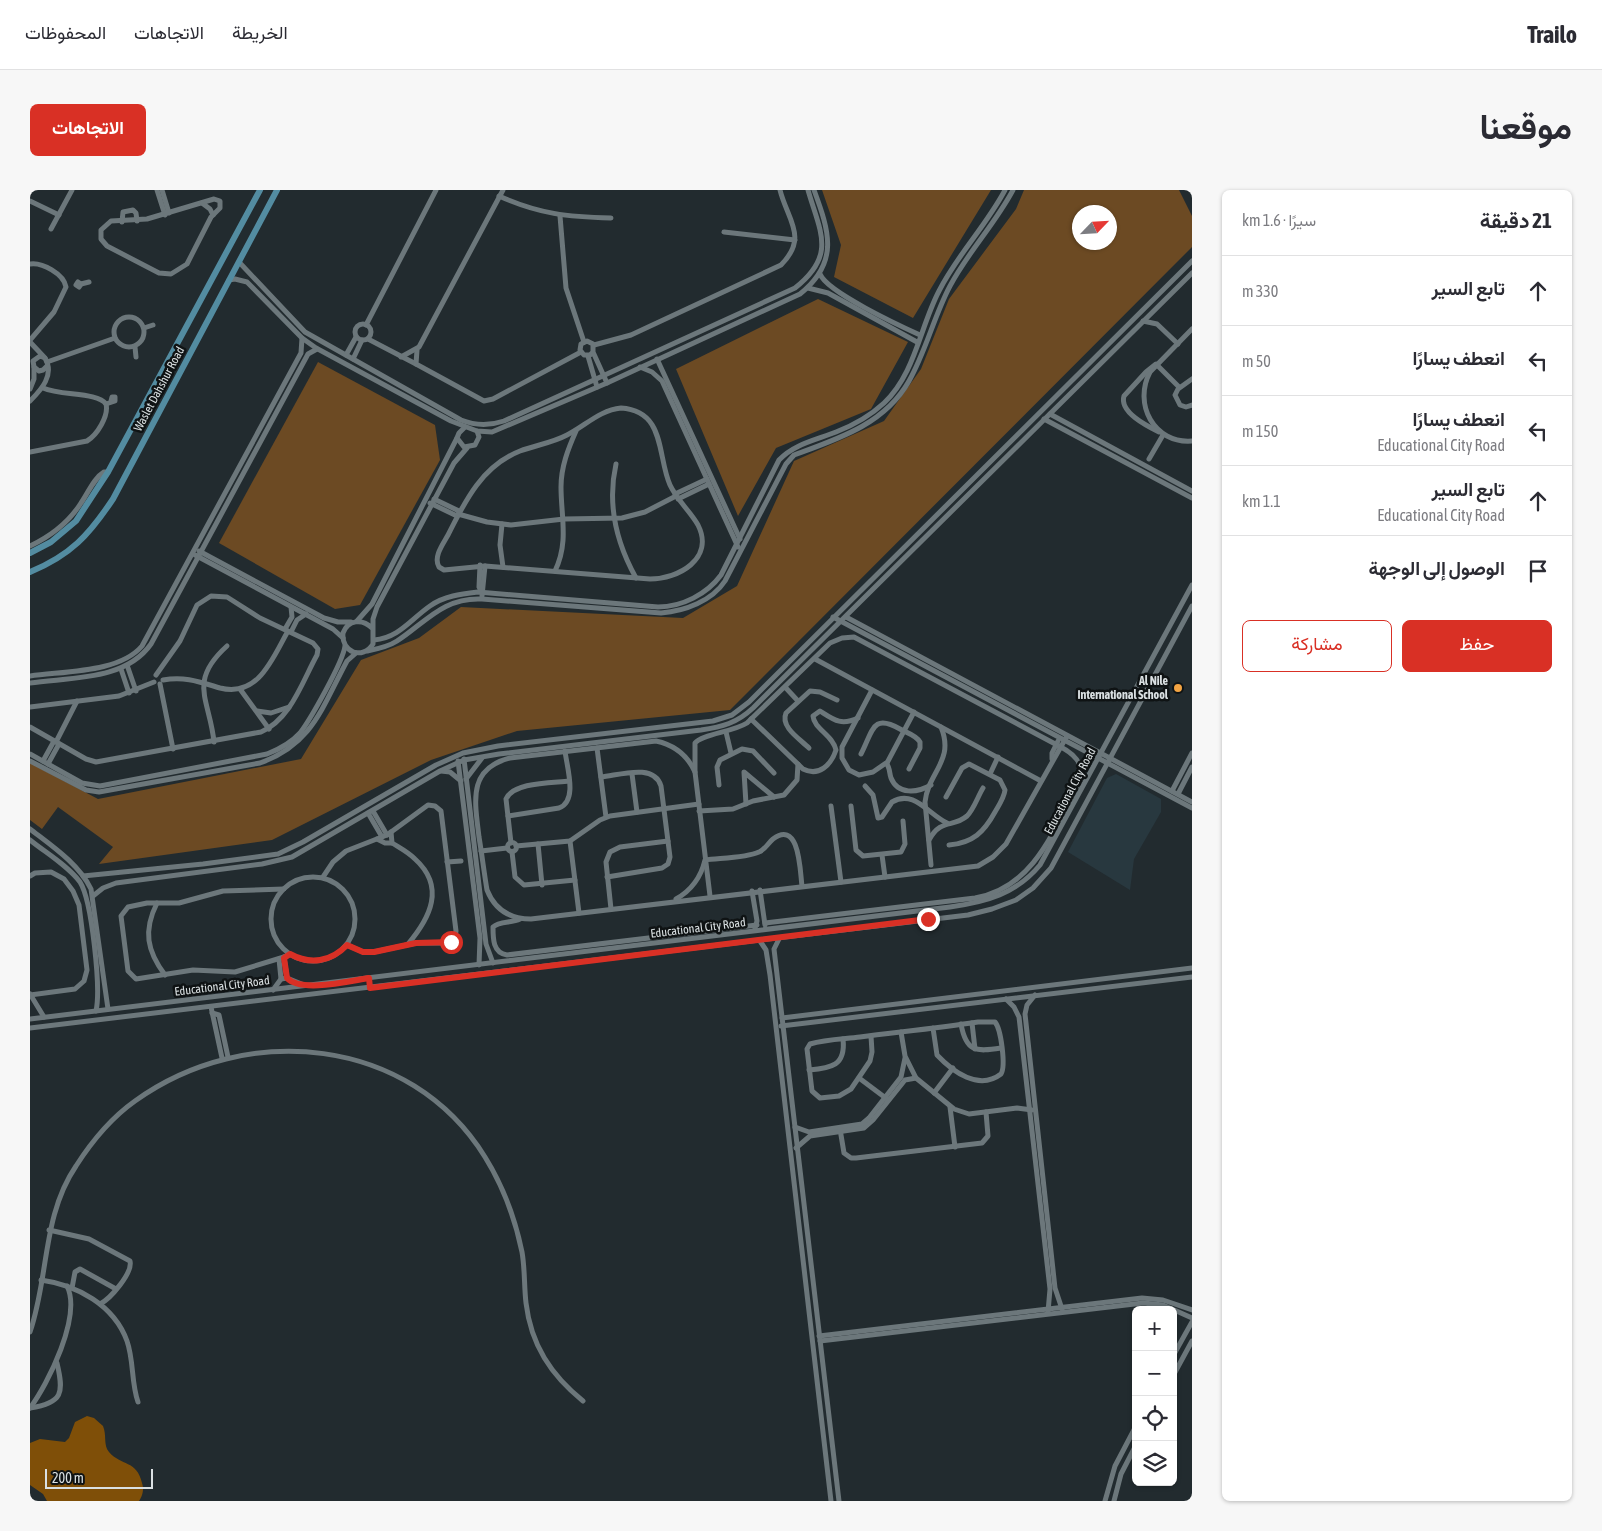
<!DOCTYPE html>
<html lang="ar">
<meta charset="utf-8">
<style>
:root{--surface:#fff;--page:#f7f7f7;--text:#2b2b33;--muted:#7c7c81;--line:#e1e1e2;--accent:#d93025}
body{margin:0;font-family:"Asap Condensed",Vazirmatn,sans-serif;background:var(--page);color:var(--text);direction:rtl}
.controls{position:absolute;right:15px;bottom:15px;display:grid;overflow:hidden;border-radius:8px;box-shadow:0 1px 4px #0004}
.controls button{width:45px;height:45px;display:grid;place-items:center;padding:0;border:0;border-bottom:1px solid var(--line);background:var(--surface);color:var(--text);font:25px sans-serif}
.compass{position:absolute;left:1042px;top:15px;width:45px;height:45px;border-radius:50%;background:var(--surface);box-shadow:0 1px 4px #0004;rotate:65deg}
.scale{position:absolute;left:15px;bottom:12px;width:108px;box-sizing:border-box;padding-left:5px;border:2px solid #dae0e2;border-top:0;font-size:14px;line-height:18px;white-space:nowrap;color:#dae0e2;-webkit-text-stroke:4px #0f1314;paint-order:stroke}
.stop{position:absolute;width:15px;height:15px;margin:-11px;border:4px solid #d93025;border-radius:50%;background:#fff}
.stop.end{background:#d93025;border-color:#fff;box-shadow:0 1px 5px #0008}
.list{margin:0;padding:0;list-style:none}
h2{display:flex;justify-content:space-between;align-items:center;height:65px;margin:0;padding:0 20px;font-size:21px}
h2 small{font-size:16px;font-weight:400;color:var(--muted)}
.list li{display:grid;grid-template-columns:32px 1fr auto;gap:15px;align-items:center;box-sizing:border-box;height:70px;padding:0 20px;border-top:1px solid var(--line)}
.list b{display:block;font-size:19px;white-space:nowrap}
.list p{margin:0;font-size:16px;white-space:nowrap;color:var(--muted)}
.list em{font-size:16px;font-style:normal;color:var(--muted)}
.actions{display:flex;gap:10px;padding:15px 20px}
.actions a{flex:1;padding:11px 0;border:1px solid var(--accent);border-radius:8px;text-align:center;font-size:18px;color:var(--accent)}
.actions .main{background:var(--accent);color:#fff}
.icon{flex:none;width:28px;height:28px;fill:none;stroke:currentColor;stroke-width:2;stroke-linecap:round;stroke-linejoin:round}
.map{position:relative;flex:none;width:1162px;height:1311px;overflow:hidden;direction:ltr;border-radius:8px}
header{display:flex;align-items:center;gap:30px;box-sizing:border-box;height:70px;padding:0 25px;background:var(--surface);border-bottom:1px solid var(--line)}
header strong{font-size:24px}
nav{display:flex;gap:28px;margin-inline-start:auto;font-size:18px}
.intro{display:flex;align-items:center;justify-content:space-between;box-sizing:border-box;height:120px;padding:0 30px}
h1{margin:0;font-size:35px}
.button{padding:12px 22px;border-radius:8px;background:var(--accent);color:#fff;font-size:18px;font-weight:700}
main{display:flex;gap:30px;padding:0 30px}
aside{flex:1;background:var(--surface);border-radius:8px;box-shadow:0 1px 4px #0004}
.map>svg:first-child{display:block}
.built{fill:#28383f}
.green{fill:#6c4a23;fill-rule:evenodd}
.water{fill:#7f4f08}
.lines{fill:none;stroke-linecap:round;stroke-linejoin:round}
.minor{stroke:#6c777b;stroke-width:5}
.major{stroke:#538ca1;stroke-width:6}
.route{stroke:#d93025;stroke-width:6}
.poi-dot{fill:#f3a443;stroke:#0f1314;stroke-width:2}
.labels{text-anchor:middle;stroke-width:5;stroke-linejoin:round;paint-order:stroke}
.street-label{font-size:12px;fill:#dae0e2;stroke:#0f1314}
.poi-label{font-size:12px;font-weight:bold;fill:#dae0e2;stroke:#0f1314;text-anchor:end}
</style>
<header>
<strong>Trailo</strong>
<nav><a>الخريطة</a><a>الاتجاهات</a><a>المحفوظات</a></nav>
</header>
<div class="intro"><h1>موقعنا</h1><a class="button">الاتجاهات</a></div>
<main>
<aside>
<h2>21 دقيقة<small>سيرًا · 1.6 km</small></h2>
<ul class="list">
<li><svg class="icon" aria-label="ahead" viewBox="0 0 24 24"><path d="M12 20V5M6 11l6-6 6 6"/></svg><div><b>تابع السير</b></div><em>330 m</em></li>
<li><svg class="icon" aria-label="left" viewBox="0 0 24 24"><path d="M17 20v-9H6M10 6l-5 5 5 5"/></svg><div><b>انعطف يسارًا</b></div><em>50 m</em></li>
<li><svg class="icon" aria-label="left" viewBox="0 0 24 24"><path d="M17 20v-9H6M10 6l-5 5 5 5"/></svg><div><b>انعطف يسارًا</b><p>Educational City Road</p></div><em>150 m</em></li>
<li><svg class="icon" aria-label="ahead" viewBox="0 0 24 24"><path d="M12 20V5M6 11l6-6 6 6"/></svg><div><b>تابع السير</b><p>Educational City Road</p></div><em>1.1 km</em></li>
<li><svg class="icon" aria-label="arrive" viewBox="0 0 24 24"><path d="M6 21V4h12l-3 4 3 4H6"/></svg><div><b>الوصول إلى الوجهة</b></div></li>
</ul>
<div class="actions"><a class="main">حفظ</a><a>مشاركة</a></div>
</aside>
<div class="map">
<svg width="1162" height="1311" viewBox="0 0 1162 1311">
<rect width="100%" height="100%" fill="#222b2f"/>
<polygon class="built" points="1086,584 1131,609 1131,622 1104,669 1100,700 1038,662 1077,588"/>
<g class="green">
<polygon points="792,0 961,0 883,128 804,87 811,55"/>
<path d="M994,0H1149L1162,26V57L700,520L487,541L401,570L242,650L69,674L83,657L28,617L12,639L0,630V573L68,609L271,569L331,470L389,448L431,417L653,428L707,396L764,271L854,231L891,179L919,109L986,19ZM1050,22H1080V52H1050Z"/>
<polygon points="788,109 878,152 841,219 746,258 708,326 646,179"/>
<polygon points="288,172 405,235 410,270 330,415 305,419 189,353"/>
</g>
<path class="water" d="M57,1226L64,1228L73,1236C77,1245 73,1255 79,1262C91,1276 107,1270 112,1293C114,1299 113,1305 109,1311H17L13,1304L0,1295V1253L10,1249L35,1252L39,1248L45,1232Z"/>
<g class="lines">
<g class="minor">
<polyline points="127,0 135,25"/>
<polyline points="132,0 139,23"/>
<path d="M469,6C509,24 538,27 581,28"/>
<polygon points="184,9 190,11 190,18 181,27 157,74 141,84 129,83 77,56 71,49 71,40 81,31 117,29"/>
<polyline points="0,11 29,25"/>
<polyline points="172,13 180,19 183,25"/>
<polyline points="530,26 536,98 554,152"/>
<polyline points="92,32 93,22 103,20 106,23 107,31"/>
<polyline points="21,39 42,0"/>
<polyline points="694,42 765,50"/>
<path d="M209,72L275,142L431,230C446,236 459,236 474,231L765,98C807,65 790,42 778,0"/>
<path d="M0,74C12,72 34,84 36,97L24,122L0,150"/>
<path d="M790,84C797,102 870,136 890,145"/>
<path d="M199,90L205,89L217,92L272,148L286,158L421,231L447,241L462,242L577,193L770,104C810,72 799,41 784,0"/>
<polygon points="48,92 51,94 49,97 46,95"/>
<polyline points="51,94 59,92"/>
<polyline points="778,98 798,103 887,152"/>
<circle cx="99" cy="142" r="15"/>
<polyline points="1113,131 1127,134 1148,154"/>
<circle cx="333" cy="142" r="8"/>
<polyline points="336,135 406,0"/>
<polyline points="114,138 123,135"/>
<path d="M1162,139L1120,182C1103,214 1124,254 1162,251"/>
<polyline points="338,149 386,174"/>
<polyline points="0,152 15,168"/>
<path d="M564,155L601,145L751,75C779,47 757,29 750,0"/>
<polyline points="105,157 106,167"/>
<polyline points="387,160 386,174 454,211 463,209 551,162"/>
<polyline points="563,162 560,165 554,165 550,160 551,154 557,151 563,154 563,162 577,193"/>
<polyline points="316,165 326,147"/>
<polyline points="558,166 567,197"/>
<polyline points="371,167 389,157 473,0"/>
<polyline points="323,169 332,150"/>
<polyline points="627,169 710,349"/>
<polyline points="17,172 85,148"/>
<polyline points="610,177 622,182 632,191 708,357"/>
<polyline points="1162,189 1148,199 1145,205 1150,215 1156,217 1162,215"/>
<polyline points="0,199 4,189 4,177"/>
<path d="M0,211C11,200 25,185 15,168L10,166L3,171L4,177L9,181L13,180L17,176"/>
<polyline points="76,214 85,211 85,207 82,207 81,211"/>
<path d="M591,218C636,221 627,266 640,295C647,310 660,321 668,335C685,369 648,389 620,389L455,376L414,380L409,377C403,367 413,354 418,345C435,311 452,276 490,261C506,255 522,253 537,245C555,236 570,220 591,218Z"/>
<polyline points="1020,224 1162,301"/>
<polyline points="1014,229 1162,308"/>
<polyline points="435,237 429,243 427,248 434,257 445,255 449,247 447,241"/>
<path d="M1129,242C1117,236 1089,222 1094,206L1116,182L1126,174L1149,197"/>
<path d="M0,262L57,251C67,245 79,226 76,214C67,202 31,206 13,198"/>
<polyline points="1119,269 1133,245"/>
<path d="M586,274C577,314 586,352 606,388"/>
<polyline points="645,304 677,289"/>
<polyline points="404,309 429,321"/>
<polyline points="648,309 679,294"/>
<polyline points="400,313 427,326"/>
<polyline points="428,324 457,332 481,335 534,329 592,328 615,322 646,306"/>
<polyline points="472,334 470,355 473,377"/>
<path d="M0,356C21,346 39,332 51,313C58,303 64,288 74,282H78"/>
<polyline points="169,361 294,428 308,432 321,432"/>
<polyline points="165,365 303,439 313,448"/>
<polyline points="450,375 449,397 452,403"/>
<path d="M525,381C539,352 531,327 531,297C531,277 538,259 546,241"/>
<polyline points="452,406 455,376"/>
<polyline points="803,427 1162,618"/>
<polyline points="816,427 1162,612"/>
<polyline points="327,431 342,414 427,248"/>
<path d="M342,438C332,428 318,430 313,443C311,463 333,470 343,454V429L347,417L424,273L437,258"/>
<polyline points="255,439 262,427 261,417"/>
<polyline points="261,442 267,430 276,424"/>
<path d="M344,450C369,448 381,429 400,416C414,406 431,404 448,402L628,417C652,417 677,404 691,385L749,270C764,254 786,250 806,242C824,235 840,226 854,213C885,184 890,137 909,101C927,65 956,36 975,0"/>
<path d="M337,461C347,459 358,457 367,451C395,433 413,407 452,409L631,423C655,421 682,411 695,391L756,274L764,265C808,249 855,234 879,191C896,161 904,126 920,96C938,62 965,34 983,0"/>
<polyline points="785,469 1011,591"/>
<polyline points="97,475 106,501"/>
<polyline points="91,479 99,503"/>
<path d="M0,486C34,481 89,483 112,456L271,163L272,148"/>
<path d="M133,490C155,486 170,492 190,498C229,508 243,467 258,441"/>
<path d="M0,493C41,487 95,491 121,454L278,164L287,159"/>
<polyline points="130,494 143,559"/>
<polyline points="755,497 768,511"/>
<polyline points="210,499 239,539"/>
<path d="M842,500L812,557V568L819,580L829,585L843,582L856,573C860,577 859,582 861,588C868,605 887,603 901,595"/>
<polyline points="0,517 89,506 124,492"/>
<polyline points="227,521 241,523 259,517"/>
<path d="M721,529L773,579C789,587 801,575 806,560C803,545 784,539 783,526L790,521C804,530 811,536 828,528"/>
<path d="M0,537L56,569L66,572L231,542C261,529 272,492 287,465L288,459L283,453L230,428L197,407L181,406L167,415L150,451L126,485"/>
<polyline points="696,542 701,563"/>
<polyline points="26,552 47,511"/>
<path d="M184,552C180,510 157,492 197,456"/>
<polyline points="567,558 576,627"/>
<path d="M779,558C770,549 750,537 756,523L780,501L790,502L807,510"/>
<path d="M0,564L52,593L70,596L237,564C250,559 261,553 270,543C280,530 313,472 315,456"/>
<path d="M831,564C843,541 842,523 870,539C877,543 886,545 890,552V558L879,579"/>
<polyline points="434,569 456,754 463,773"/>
<polyline points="1022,569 1022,563 1028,551"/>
<path d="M0,571L56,600L69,602L230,573C283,554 292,517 317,471L326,463"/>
<polyline points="13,571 24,551"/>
<polyline points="428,571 450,748 449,775"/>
<polyline points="857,573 884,522"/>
<polyline points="18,574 29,554"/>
<polyline points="411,581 420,582 431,591"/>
<path d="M665,582C657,564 644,555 626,551L480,568C437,579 445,612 449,647C452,665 454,682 457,700C465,720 480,729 501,729L948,676L963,667L976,654L1037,546"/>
<polyline points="602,584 607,622"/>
<polyline points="960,584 968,567"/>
<path d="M571,587C590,585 624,573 631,596L640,667L638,674L632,678L577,687"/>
<polyline points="436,589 452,568"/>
<polyline points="689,595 687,577 690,570 712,559 723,561 744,583"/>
<path d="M835,596L843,605L848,628L852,627L862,612C884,599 898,624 917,633"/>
<polyline points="1142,601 1162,563"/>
<polyline points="1148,604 1162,577"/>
<path d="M916,607L932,578L939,574L970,590L975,600C974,608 969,615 965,622C954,642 943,653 919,655"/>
<polyline points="716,614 714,582 744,607"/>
<polyline points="801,616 811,692"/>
<polyline points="821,616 826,660 833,666 871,662 875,654 873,631"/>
<polyline points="343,621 357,645"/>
<polyline points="669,621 703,619 723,611 754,605 767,590 768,574"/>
<polyline points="338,623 352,647"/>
<path d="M478,626L529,618C548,611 537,578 535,561"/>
<path d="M0,639C22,656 49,674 61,699L78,819"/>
<path d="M361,642L362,653C370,658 378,662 385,669C416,697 400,728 378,754"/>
<polyline points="347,649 355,653 362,653"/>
<path d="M0,650C16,663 37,675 50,692C62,711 71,799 66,821"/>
<path d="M899,650C911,628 923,638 937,626C944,619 948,606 953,598"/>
<polyline points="540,651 549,723"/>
<circle cx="482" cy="657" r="4.5"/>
<path d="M481,653L476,609C483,592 522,593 539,591"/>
<polyline points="508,654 512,695"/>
<polyline points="486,656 540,651 570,630 580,626 669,614"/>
<polyline points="451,661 477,658"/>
<polyline points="482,662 485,687 494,695 545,690"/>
<polyline points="852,665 855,687"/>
<polyline points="417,672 431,671"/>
<path d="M901,675L895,612C898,582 925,571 911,537"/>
<polyline points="0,686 5,683 21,682 34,689 43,701 49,715 57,780 54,791 45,799 0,805"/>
<polyline points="53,686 173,674 248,664 273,652 406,575 433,563 468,556 683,531 702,525 719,512 1162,71"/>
<circle cx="283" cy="729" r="42"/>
<polyline points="293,687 303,672 316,661 357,645 398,615 405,616 411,621 426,741 425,747 418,753 386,753 344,762 333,762 317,755"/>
<polyline points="254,699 193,701 149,713 117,713 98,717 91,726 98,781 106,789 163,780 205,782 254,767 260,764"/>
<polyline points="730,700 735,735"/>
<polyline points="722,701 727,731 725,738"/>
<path d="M63,706L73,698L86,693L232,674L262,667L410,581L434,570L469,564L671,540C692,537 707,533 723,518L1162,83"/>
<path d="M680,706L665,582V553C672,544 703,542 717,533L800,453L812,448L824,447L1029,556C1043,563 1055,573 1050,590C1025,637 1005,698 945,708L735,733"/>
<path d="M646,709C662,700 671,687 675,670C690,668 716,668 729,662C735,660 738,653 743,649C770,629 770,682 772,696"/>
<path d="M127,713C113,741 117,761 135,785"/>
<polyline points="581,719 576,672 580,662 590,657 638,651"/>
<path d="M490,729C482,733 469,731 463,737C463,749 463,763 477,765L727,735"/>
<polyline points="749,749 744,759 809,1311"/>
<polyline points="730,751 736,760 740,785 801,1311"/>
<polyline points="254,767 257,788"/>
<polyline points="251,789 257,788 274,795"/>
<polyline points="243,800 251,789 249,769"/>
<polyline points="0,804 14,827"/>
<polyline points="1005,805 997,815 995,824 1025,1098 1032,1119"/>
<polyline points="976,809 984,817 989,827 1020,1099 1018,1122"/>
<polyline points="181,817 192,868"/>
<polyline points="182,823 189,825 198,867"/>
<polyline points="752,828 1162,778"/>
<path d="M0,829L920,717C956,712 986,704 1010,675L1162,395"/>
<polyline points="942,833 945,859"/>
<path d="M931,834C936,862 946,862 971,858"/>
<polyline points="751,836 1162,787"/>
<polyline points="0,838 938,725 962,719 986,710 1003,698 1021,678 1162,416"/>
<polyline points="871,842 875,866 886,888 924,919 939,924 987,918 1002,920"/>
<path d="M841,846L842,862L840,871L821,899L809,906L790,908L782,901L777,859L780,854C796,849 814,849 830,847C869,842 909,838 948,832H965C971,839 976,876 971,884C949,901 923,882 907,865L903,838"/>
<path d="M779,880C801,878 816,876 813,849"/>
<polyline points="829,888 857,909"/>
<polyline points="904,903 923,878"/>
<polyline points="920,917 925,957"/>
<polyline points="765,937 779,942 832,934 839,928 871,887 875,868"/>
<polyline points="810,939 814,963 821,968 826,968 952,953 958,946 956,922"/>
<polyline points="766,958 780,946 834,938 843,930 875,890 886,888"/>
<path d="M19,1040L59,1049L100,1071C103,1083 80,1109 70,1114"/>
<path d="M11,1090C47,1095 84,1115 97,1151C104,1171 101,1192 108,1212"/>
<polyline points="42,1098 45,1082 50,1079 86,1099"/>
<path d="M0,1142C19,1087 12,1026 46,976C62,951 81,928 105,911C216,831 380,846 455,967C473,996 485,1028 492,1062C495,1079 494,1096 496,1113C501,1155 521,1185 553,1211"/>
<polyline points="789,1146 1112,1108 1133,1110 1162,1120"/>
<polyline points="790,1151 1113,1113 1133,1115 1162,1128"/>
<polyline points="1143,1166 1162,1132"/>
<polyline points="1143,1186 1162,1151"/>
<path d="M0,1218C18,1194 52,1126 37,1096"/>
<path d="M0,1218C33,1213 34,1203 27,1173"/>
<polyline points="1075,1311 1085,1276 1106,1236"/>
<polyline points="1084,1311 1091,1284 1106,1255"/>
</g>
<g class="major">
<polyline points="0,363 21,352 46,331 78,282 230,0"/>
<path d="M0,382C41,365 59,345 83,309L247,0"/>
</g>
</g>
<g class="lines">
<path class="route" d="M421,752L386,753L344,762H333L317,755C301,772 280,775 260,764L254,768L257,788C271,803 319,791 339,788L340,798L898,729"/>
</g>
<circle class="poi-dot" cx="1148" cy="498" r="5"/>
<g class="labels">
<g class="street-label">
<text transform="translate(129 199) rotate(-62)" y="4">Waslet Dahshur Road</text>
<text transform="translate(1040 601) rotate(-62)" y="4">Educational City Road</text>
<text transform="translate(668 738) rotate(-7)" y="4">Educational City Road</text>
<text transform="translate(192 796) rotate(-7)" y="4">Educational City Road</text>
</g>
<g class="poi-label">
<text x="1138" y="495">Al Nile<tspan x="1138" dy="14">International School</tspan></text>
</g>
</g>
</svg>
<div class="controls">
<button>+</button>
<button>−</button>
<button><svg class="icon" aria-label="locate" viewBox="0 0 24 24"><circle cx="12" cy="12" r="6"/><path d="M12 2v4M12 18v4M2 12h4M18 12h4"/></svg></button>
<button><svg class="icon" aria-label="layers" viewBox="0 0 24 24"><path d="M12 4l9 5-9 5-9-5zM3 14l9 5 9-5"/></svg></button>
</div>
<svg class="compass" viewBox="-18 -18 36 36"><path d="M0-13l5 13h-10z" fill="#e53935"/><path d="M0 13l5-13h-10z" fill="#7c7c81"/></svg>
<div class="scale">200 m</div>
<div class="stop" style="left:421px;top:752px"></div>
<div class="stop end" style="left:898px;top:729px"></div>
</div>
</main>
